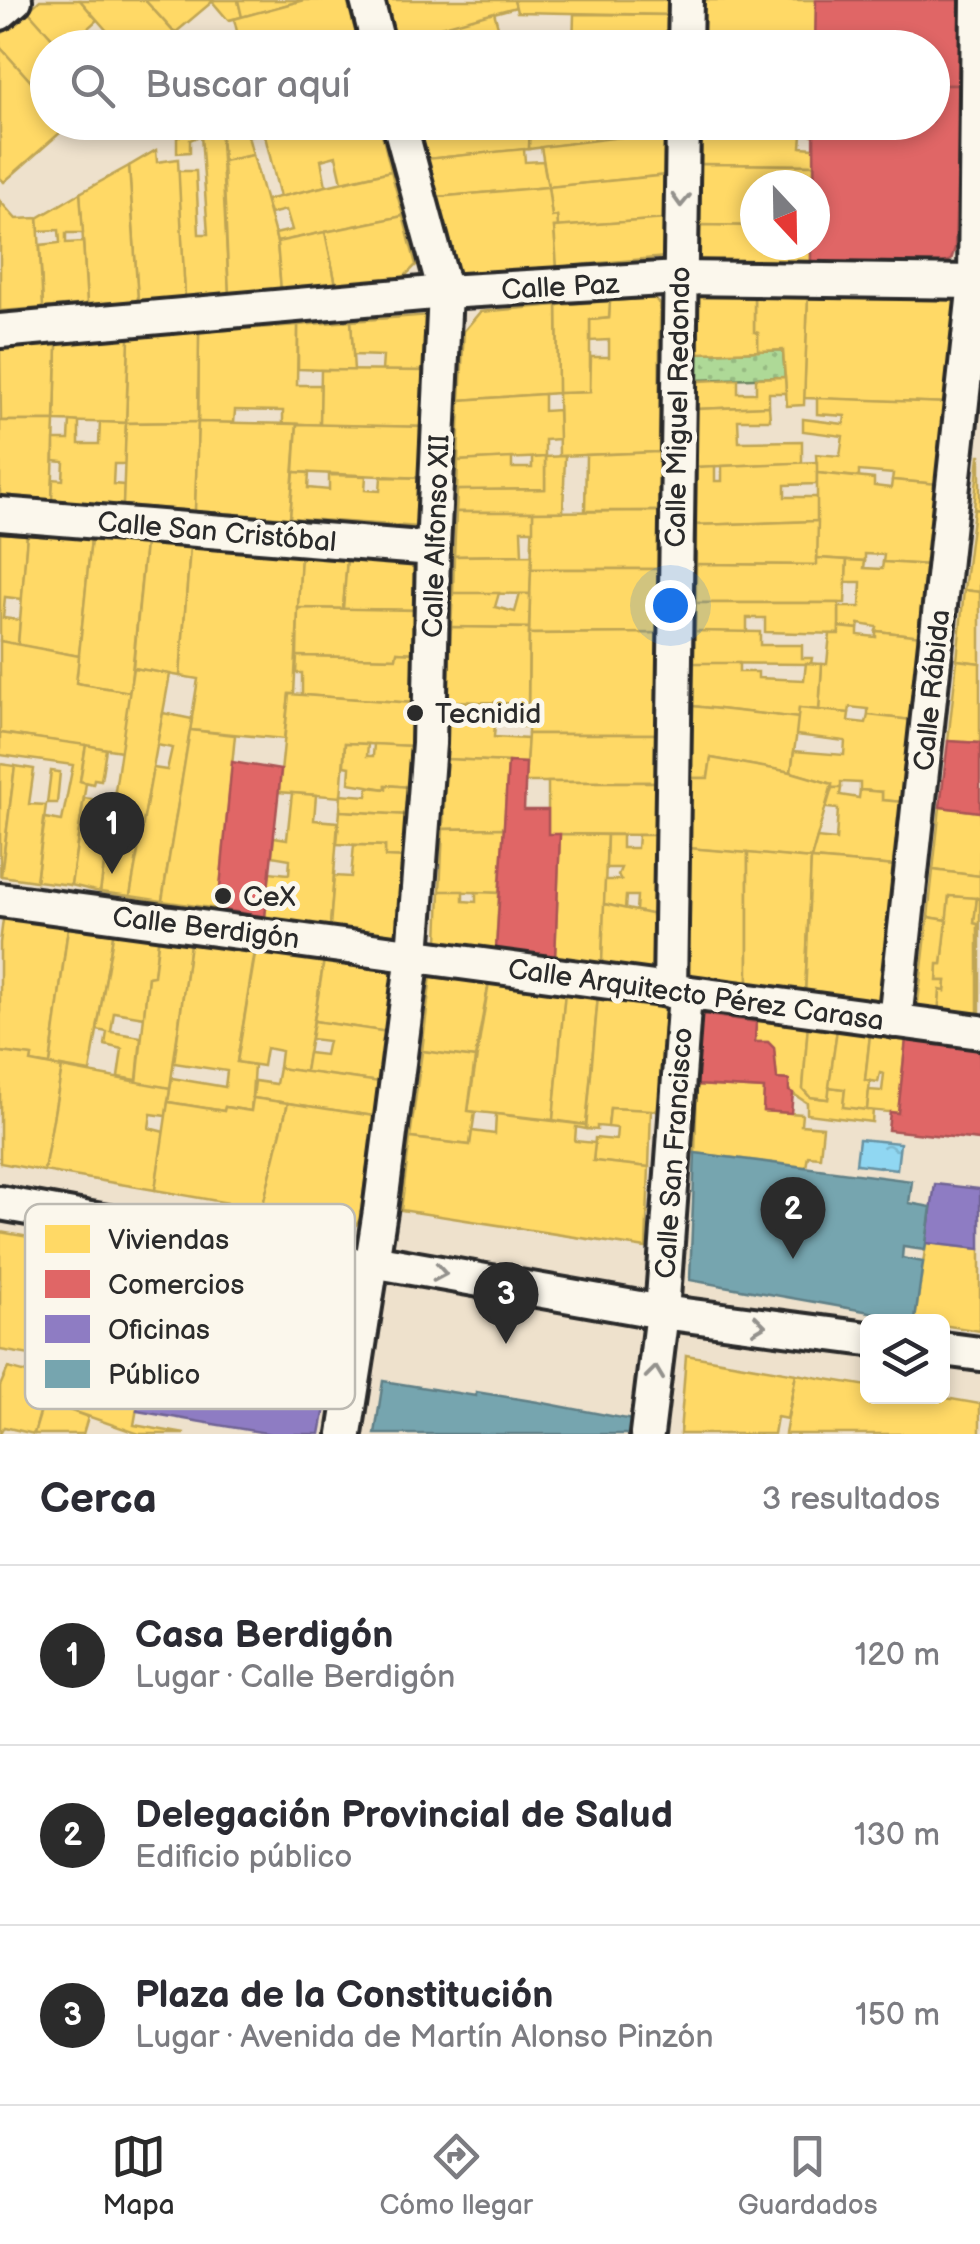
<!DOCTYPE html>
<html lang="es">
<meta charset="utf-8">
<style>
:root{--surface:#fff;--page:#f7f7f7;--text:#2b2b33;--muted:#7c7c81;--line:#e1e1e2;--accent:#2b2b2b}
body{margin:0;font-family:"Balsamiq Sans",sans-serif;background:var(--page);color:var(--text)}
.controls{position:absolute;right:30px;bottom:30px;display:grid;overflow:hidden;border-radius:15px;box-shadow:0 5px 15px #0003}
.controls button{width:90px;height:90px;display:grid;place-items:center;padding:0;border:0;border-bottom:2px solid var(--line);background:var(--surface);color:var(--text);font:50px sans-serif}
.compass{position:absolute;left:740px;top:170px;width:90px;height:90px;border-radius:50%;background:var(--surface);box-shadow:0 5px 15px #0003;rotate:158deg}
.you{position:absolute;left:670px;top:605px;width:35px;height:35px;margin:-25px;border:8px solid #fff;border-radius:50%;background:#1a73e8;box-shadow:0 0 0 15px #1a73e833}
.badge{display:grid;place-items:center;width:65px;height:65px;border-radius:50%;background:var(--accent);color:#fff;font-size:32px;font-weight:700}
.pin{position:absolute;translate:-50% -82px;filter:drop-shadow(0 2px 5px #0008)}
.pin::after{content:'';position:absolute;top:52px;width:35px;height:30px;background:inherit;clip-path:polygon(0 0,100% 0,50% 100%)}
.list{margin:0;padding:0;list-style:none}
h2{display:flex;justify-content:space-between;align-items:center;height:130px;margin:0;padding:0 40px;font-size:42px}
h2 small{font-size:32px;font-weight:400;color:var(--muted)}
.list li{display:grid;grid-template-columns:65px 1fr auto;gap:30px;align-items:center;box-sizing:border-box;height:180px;padding:0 40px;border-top:2px solid var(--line)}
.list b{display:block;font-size:38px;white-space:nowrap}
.list p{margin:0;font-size:32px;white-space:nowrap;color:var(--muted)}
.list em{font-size:32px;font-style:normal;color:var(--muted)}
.icon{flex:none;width:55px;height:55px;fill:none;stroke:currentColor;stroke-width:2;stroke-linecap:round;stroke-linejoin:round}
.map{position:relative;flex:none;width:980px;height:1434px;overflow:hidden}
.search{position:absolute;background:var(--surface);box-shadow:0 5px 15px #0003;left:30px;right:30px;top:30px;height:110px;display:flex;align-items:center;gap:25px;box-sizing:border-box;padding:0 35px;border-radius:55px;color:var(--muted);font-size:38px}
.sheet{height:670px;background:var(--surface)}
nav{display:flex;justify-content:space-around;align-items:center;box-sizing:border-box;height:140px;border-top:2px solid var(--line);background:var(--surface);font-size:28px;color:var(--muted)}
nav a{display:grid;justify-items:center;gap:5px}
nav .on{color:var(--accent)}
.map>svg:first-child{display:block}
.green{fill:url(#green-dots);stroke:#6c8261;stroke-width:2.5}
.water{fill:url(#water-ripples);stroke:#6892a2;stroke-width:2.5}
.homes{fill:#ffd966;stroke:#bfa554;stroke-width:2.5}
.shops{fill:#e06666;stroke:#aa5454;stroke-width:2.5}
.offices{fill:#8e7cc3;stroke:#706495;stroke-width:2.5}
.public{fill:#76a5af;stroke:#608087;stroke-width:2.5}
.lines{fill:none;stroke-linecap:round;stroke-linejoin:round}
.street-casing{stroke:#2b2b2b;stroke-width:40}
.street{stroke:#fbf7ec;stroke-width:32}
.oneway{stroke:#93918c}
.poi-dot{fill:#2b2b2b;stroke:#fbf7ec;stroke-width:4}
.labels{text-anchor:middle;stroke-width:10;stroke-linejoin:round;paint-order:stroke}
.street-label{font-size:28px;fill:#2b2b2b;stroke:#fbf7ec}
.poi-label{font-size:28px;fill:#2b2b2b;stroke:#fbf7ec;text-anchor:start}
.key{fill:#fbf7ec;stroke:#bdbab2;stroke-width:2.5}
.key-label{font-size:28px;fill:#2b2b2b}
</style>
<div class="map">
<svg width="980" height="1434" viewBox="0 0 980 1434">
<defs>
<pattern id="green-dots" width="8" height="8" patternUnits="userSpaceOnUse" patternTransform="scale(2.5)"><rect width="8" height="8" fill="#aed997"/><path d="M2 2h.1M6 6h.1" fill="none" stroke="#96ba82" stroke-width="1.8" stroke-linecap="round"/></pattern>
<pattern id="water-ripples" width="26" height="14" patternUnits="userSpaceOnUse" patternTransform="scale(2.5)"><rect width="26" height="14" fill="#90d7f2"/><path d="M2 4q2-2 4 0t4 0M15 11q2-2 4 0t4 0" fill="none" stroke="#7cb9d0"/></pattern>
</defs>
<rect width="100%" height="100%" fill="#eee1cc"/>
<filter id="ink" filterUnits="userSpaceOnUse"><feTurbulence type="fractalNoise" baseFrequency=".01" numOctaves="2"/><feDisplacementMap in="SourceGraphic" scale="20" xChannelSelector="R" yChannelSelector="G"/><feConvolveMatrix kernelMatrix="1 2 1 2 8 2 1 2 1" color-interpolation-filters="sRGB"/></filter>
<g filter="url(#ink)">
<polygon class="green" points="783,350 785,377 695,380 695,353"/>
<polygon class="water" points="859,1139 900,1143 897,1169 856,1164"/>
<g class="homes">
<polygon points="40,0 80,0 97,20 78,37 88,48 61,48 28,11"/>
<polygon points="80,0 145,0 177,36 164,48 122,48"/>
<polygon points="145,0 211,0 212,2 175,33"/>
<polygon points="211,0 238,0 242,17 228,20"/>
<polygon points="238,0 304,0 242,17"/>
<polygon points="304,0 347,0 356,34 325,48 241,48 234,19"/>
<polygon points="383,0 514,0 516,7 394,40"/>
<polygon points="514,0 671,0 670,15 517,12"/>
<polygon points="704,0 816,0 815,48 703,48"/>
<polygon points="28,11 61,48 48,48 48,101 0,47 0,35"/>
<polygon points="494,12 500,34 520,32 523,48 396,48 394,40"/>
<polygon points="574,14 670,15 670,48 573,48"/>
<polygon points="107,31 122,48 89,48"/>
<polygon points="356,34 359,48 325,48"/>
<polygon points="0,47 48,101 48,122 67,122 69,125 4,182 0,178"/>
<polygon points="204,122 220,122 229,294 185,298 178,171 196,171 199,234 208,234 201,135 190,140 190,152 177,153 177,138"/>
<polygon points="220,122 306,122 248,136 253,155 223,161"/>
<polygon points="306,122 379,122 391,171 342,182 336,156 321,160 326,186 280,197 264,132"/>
<polygon points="417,122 530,122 529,149 426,159"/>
<polygon points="530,122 669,122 669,131 529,149"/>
<polygon points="702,122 814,122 814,135 702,131"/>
<polygon points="669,131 668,175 548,187 541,147"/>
<polygon points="702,131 802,135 801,147 814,148 814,165 701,164"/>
<polygon points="524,149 525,162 543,161 548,187 436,197 426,159"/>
<polygon points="156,150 157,162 178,159 185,298 138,301 129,166"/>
<polygon points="253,155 277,242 281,290 229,294 223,161"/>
<polygon points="701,164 814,165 813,185 755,185 755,226 700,225"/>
<polygon points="129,166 138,301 87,304 80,193"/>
<polygon points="391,171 403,216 277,242 275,234 292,230 286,210 270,214 266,200"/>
<polygon points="668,175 667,219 558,227 557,216 552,217 548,187"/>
<polygon points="548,187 552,217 557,216 558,227 554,227 557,267 458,277 436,197"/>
<polygon points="80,193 83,233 66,233 66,243 83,242 87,304 43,308 40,245 60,243 59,230 39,231 38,218"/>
<polygon points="0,201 16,219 38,218 43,308 0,311"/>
<polygon points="403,216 416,265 402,279 336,285 325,232"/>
<polygon points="667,219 666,257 557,267 554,227"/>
<polygon points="700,225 755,226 755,245 811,245 811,263 699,261"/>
<polygon points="325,232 336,285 281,290 277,242"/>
<polygon points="808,294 959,298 948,403 804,398"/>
<polygon points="808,294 804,405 787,406 783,350 758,351 758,333 754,332 754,296"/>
<polygon points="698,295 754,296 754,332 758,333 758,351 699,353"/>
<polygon points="654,298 660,304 659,452 559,456 558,393 590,392 591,357 609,357 609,340 590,341 590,320 609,318 610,301"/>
<polygon points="610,301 609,318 590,320 590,392 558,393 557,305"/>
<polygon points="557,305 558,393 460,400 464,331 480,312"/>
<polygon points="430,315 427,371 382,371 383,356 353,355 351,321"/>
<polygon points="351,321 354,371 298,369 298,325"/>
<polygon points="298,325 297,385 321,385 320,425 283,423 283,411 235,410 234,423 198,422 199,332"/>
<polygon points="199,332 198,422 126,423 129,338"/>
<polygon points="129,338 126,423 55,421 57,344"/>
<polygon points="57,344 55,421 1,421 0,349"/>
<polygon points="321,370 427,371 425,427 320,425"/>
<polygon points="785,377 786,393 769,393 769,406 697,409 698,381 738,379 738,393 756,393 756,378"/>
<polygon points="544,394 544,411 558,410 559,439 545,440 545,457 458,461 460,400"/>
<polygon points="817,398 948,403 938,484 892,480 893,474 859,471 859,477 817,473 816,454 840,456 843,436 803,431 803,419 844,424 845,416 817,414"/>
<polygon points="769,406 770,420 738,420 739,442 802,441 802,463 696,467 697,409"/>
<polygon points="0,421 55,421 52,500 0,495"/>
<polygon points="70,421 79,422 79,444 99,444 100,422 126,423 125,464 114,464 113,484 124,485 123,505 52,500 53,479 63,480 64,462 54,461 54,440 69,440"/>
<polygon points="198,422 195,511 123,505 126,423"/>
<polygon points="198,422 297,424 290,518 195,511"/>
<polygon points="297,424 425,427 423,478 294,472"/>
<polygon points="659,452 659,511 585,511 586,455"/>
<polygon points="979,455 980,455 980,510 974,509"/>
<polygon points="565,456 563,512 456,512 457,490 545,489 545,457"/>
<polygon points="545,457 545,489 457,490 458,461 512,458 512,468 532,468 532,458"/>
<polygon points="817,462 817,484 785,485 785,497 818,497 818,521 696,525 696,467 715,466 715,481 722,481 722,466"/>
<polygon points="294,472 309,473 308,488 329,490 329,475 366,476 365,490 380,491 381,477 423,478 420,527 290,518"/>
<polygon points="817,473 874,479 874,486 891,488 892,480 938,484 929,565 883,562 884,555 865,554 865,561 817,558"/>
<polygon points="974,509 980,510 980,592 964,590"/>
<polygon points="659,511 659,569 531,569 533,512"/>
<polygon points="456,512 533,512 533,530 521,530 522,555 454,556"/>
<polygon points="818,521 817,565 696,564 696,525"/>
<polygon points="0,533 27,535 22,599 5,597 3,618 20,620 18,645 0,641"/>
<polygon points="27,535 91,539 79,656 18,645"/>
<polygon points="91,539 145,544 130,692 76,683"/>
<polygon points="145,544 190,548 180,676 133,668"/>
<polygon points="190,548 301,556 294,694 289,694 284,739 190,730 198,679 180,676"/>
<polygon points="532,555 530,594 453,593 454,556"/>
<polygon points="301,556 347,559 343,609 298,608"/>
<polygon points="817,558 847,560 845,603 696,603 696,564 817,565"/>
<polygon points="347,559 420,563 418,610 343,609"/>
<polygon points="847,560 865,561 864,568 882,569 883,562 929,565 922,636 876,631 877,627 859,624 858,629 839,627 839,607 860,607 861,582 846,582"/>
<polygon points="531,569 659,569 658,633 529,634"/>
<polygon points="964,590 980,592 980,663 957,660"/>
<polygon points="453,593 499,593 495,607 515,612 520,594 530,594 529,628 451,627"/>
<polygon points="696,603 839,603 839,634 765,632 765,618 747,618 747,633 695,631"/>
<polygon points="298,608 418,610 415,653 397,652 396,658 297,656"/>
<polygon points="451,627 529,628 528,704 448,701"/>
<polygon points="839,627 858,629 858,635 876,637 876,631 922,636 912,720 868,715 868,709 850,707 849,713 819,710 822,664 827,664 830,634 839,634"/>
<polygon points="695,631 760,632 760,645 802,645 802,658 812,658 811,664 694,663"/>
<polygon points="658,633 656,734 528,734 529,634"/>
<polygon points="0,641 79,656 76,683 130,692 122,751 0,733"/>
<polygon points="397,652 415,653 413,703 302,695 302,673 296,673 297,656 396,658"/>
<polygon points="957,660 980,663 980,743 948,741"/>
<polygon points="694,663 739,663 739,672 758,672 758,678 804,680 806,663 822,664 819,710 799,708 799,718 692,706"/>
<polygon points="133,668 170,674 130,896 100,892"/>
<polygon points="289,694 413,703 411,746 345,743 341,797 279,792"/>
<polygon points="448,701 528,704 528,727 507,725 507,713 496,712 494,737 528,739 526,763 446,759"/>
<polygon points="692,706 799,718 791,772 711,758 708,778 690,778"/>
<polygon points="799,708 849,713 848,721 866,723 868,715 912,720 903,802 882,800 882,792 860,790 860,783 841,782 841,788 832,788 832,784 791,772 794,751 844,755 845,741 796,735"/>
<polygon points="163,713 192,719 162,901 130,896 153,768 167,770 172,748 157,745"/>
<polygon points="190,730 235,735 218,909 162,901"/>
<polygon points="0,733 86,745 80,781 86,783 71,885 36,881 45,818 62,821 73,765 0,755"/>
<polygon points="528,734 656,734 656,782 525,782"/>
<polygon points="345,743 368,744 367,756 373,756 374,744 411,746 409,787 386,785 386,789 349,783 350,767 344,766"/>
<polygon points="86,745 106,749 101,780 94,779 93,784 80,781"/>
<polygon points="711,758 791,772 832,784 811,859 687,848 690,778 708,778"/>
<polygon points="446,759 508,762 504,828 443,829"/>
<polygon points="0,764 15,766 1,876 0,876"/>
<polygon points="15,766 34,769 29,804 46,805 36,881 1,876"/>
<polygon points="51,771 60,772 57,803 47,803"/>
<polygon points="548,782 656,782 656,835 548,834"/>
<polygon points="386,785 409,787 407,815 340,811 341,794 367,796 368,787 386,789"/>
<polygon points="832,788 841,788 840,795 859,798 860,790 882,792 882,800 903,802 896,866 811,859 817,838 836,840 838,809 826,808"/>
<polygon points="292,793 316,795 314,820 338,822 330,927 265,917 270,872 289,874 290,859 272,856 274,837 287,839"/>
<polygon points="84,798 98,800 96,821 110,823 100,892 71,885"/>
<polygon points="940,807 980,812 980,876 933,870"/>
<polygon points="340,811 407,815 406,858 385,857 385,846 337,844"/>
<polygon points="504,828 499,893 440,891 443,829"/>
<polygon points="560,834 607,835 602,965 555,958"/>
<polygon points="607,835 622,835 622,848 637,848 638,835 656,835 655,915 636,911 637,896 626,896 625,909 604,904 605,880 621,880 618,875 621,868 606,868"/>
<polygon points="354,845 385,846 385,857 406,858 402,928 395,937 330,927 334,876 351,877"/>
<polygon points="687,848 748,853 748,987 688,978 685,973"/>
<polygon points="748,853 811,859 805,994 748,987"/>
<polygon points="811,859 896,866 880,1005 805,998"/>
<polygon points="933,870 980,876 980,899 949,896 947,920 928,917"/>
<polygon points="440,891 463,891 463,901 476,902 476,892 499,893 496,949 438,941"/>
<polygon points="949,896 977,898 974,923 978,924 978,1019 938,1014 940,990 945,991 946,981 937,981 938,964 942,964"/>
<polygon points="977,898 980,899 980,1019 978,924 974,923"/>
<polygon points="604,904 655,915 655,973 602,965"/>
<polygon points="4,912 69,920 50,1065 31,1062 32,1056 0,1052 0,943"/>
<polygon points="928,917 947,920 942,964 938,964 937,981 946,981 945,991 940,990 938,1014 917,1011"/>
<polygon points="69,920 114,930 90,1072 50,1065"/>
<polygon points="114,930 159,933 154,976 148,977 144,1017 114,1012 111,1032 141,1037 137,1080 118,1077 122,1049 105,1045 107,1032 97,1030"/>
<polygon points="159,935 191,938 170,1088 137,1083 148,977 154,976"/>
<polygon points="191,936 256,945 237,1062 254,1065 251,1111 225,1107 224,1111 168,1102 172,1078 225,1087 227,1071 174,1063"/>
<polygon points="256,949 324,960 305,1072 279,1068 281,1051 266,1048 263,1066 237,1062"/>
<polygon points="324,960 397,971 388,1032 314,1021"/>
<polygon points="431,975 489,982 475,1058 422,1051"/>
<polygon points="489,982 565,992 553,1120 468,1111"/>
<polygon points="565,992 598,996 586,1125 553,1120"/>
<polygon points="598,996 665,1006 660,1111 610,1108 608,1127 597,1126 597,1130 586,1129"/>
<polygon points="756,1016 808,1024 803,1089 810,1097 828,1099 829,1087 845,1089 843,1107 873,1110 872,1122 807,1114 807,1103 789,1091 789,1080 777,1079 774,1048 768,1042 755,1042"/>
<polygon points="314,1021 388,1032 380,1082 305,1072 308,1053 325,1055 328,1041 311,1039"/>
<polygon points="808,1024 837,1029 828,1099 810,1097 803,1089"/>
<polygon points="837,1029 870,1035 865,1080 870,1081 867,1110 843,1107 845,1089 829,1087"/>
<polygon points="870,1035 906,1039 898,1113 867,1110 869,1090 882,1091 884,1074 880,1073 878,1082 865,1080"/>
<polygon points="422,1051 475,1058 468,1111 475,1112 470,1145 410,1138"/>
<polygon points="0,1052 32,1056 31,1062 62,1068 44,1171 0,1163"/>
<polygon points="62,1068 170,1088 166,1116 151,1114 149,1128 164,1132 155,1190 44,1171"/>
<polygon points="279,1068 380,1082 374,1116 253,1098 255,1081 276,1084"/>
<polygon points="697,1085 764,1089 763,1111 802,1114 801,1125 823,1127 820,1157 808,1156 806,1167 695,1153"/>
<polygon points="253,1098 288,1103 262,1209 155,1190 168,1102 224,1111 225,1107 251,1111"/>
<polygon points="288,1103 374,1116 360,1219 356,1225 262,1209"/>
<polygon points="610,1108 651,1110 649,1167 593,1161 595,1138 616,1140 617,1128 608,1127"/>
<polygon points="496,1114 586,1125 586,1129 576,1127 575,1141 595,1143 593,1161 649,1167 646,1248 401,1210 410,1138 470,1145 472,1131 495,1134"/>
<polygon points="0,1232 163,1260 134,1425 185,1434 139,1434 44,1401 49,1379 100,1387 103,1367 0,1350"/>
<polygon points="926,1243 980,1249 980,1331 942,1325 942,1322 915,1320"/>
<polygon points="686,1355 796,1374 787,1419 777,1417 774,1434 680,1434"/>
<polygon points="8,1368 49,1379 34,1434 4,1427 0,1434 0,1386"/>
<polygon points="796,1374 868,1386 868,1396 934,1396 980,1404 980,1434 785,1434"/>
<polygon points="44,1401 88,1417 83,1434 34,1434"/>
</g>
<g class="shops">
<polygon points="816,0 962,0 960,85 932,85 932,48 815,48"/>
<polygon points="932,85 960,85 955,248 951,260 934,267 811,263 811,245 815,245 814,122 932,122"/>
<polygon points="948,741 980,743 980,812 940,807"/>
<polygon points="232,762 281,770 265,917 218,909"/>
<polygon points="508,762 526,763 524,810 548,810 548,834 560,834 555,958 496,949"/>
<polygon points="700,1014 756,1022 755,1042 768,1042 774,1048 777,1079 789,1080 789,1091 793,1093 791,1113 763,1111 764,1089 697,1085"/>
<polygon points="906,1039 980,1047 980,1140 888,1130 890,1112 898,1113"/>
</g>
<g class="offices">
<polygon points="935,1184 980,1189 980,1249 926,1243"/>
<polygon points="163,1260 347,1292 320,1434 272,1434 137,1411"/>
</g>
<g class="public">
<polygon points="695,1153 912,1181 909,1203 931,1207 925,1250 903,1247 902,1258 923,1262 915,1320 690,1280"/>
<polygon points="383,1381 476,1396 476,1392 538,1402 632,1420 629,1434 375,1434"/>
</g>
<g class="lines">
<defs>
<g id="street">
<polyline points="367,0 379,48"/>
<polyline points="0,13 15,0"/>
<polyline points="685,48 686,0"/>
<polyline points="0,331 445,292 679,278 975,282"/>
<polyline points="0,514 433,549"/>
<polyline points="0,900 980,1032"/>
<polyline points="670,991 683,122"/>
<polyline points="895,1021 975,282 978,0"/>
<polyline points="0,1203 355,1266 372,1261 662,1312 868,1339"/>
<polyline points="942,1349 980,1354"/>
<polyline points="345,1434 380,1211 413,954 429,744 433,549 445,292 399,122"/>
<polyline points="647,1434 662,1312 685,994"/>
</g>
</defs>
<use href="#street" class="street-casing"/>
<use href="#street" class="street"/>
</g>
<defs><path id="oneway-chevron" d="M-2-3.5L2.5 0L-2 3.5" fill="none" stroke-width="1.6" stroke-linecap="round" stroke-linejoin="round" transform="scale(2.5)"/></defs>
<g class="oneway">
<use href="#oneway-chevron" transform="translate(681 200) rotate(92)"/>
<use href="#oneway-chevron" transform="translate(440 1273) rotate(10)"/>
<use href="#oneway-chevron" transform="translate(759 1325) rotate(7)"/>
<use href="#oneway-chevron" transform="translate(655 1373) rotate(-83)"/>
</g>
</g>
<g class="poi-dot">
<circle cx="415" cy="713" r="10"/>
<circle cx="223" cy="896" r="10"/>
</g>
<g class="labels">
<g class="street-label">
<text transform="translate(560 286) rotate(-3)" y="10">Calle Paz</text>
<text transform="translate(677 407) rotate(-89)" y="10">Calle Miguel Redondo</text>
<text transform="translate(217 531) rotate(5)" y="10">Calle San Cristóbal</text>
<text transform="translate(435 536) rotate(-88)" y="10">Calle Alfonso XII</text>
<text transform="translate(931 690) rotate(-84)" y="10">Calle Rábida</text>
<text transform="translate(206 927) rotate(7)" y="10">Calle Berdigón</text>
<text transform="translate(696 994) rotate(8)" y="10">Calle Arquitecto Pérez Carasa</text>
<text transform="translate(673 1153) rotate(-86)" y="10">Calle San Francisco</text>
</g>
<g class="poi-label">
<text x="435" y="723">Tecnidid</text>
<text x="243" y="906">CeX</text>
</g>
</g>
<rect x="25" y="1204" width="330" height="205" rx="15" class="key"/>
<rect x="45" y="1225" width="45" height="28" fill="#ffd966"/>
<rect x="45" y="1270" width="45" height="28" fill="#e06666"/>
<rect x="45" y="1315" width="45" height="28" fill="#8e7cc3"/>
<rect x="45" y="1360" width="45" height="28" fill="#76a5af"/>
<g class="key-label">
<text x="108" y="1249">Viviendas</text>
<text x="108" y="1294">Comercios</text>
<text x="108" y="1339">Oficinas</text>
<text x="108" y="1384">Público</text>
</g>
</svg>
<div class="controls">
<button><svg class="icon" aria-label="layers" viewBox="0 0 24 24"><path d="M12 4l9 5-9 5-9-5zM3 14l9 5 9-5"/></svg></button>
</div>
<svg class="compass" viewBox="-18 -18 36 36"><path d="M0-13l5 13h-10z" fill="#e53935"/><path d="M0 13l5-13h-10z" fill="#7c7c81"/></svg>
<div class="you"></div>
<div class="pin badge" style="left:112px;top:874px">1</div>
<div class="pin badge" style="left:793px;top:1259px">2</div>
<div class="pin badge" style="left:506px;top:1344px">3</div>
<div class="search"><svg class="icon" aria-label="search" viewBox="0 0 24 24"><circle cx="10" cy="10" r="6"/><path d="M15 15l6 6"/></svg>Buscar aquí</div>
</div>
<section class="sheet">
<h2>Cerca<small>3 resultados</small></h2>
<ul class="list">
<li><span class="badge">1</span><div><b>Casa Berdigón</b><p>Lugar · Calle Berdigón</p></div><em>120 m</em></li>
<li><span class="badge">2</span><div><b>Delegación Provincial de Salud</b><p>Edificio público</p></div><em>130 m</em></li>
<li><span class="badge">3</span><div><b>Plaza de la Constitución</b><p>Lugar · Avenida de Martín Alonso Pinzón</p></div><em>150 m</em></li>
</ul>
</section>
<nav>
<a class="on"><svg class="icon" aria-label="map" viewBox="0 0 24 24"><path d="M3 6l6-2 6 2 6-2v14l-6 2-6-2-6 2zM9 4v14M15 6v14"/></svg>Mapa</a>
<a><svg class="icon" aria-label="directions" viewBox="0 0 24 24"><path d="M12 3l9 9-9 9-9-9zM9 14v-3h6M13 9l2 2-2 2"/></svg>Cómo llegar</a>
<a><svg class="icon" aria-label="saved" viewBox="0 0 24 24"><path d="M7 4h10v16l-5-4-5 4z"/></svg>Guardados</a>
</nav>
